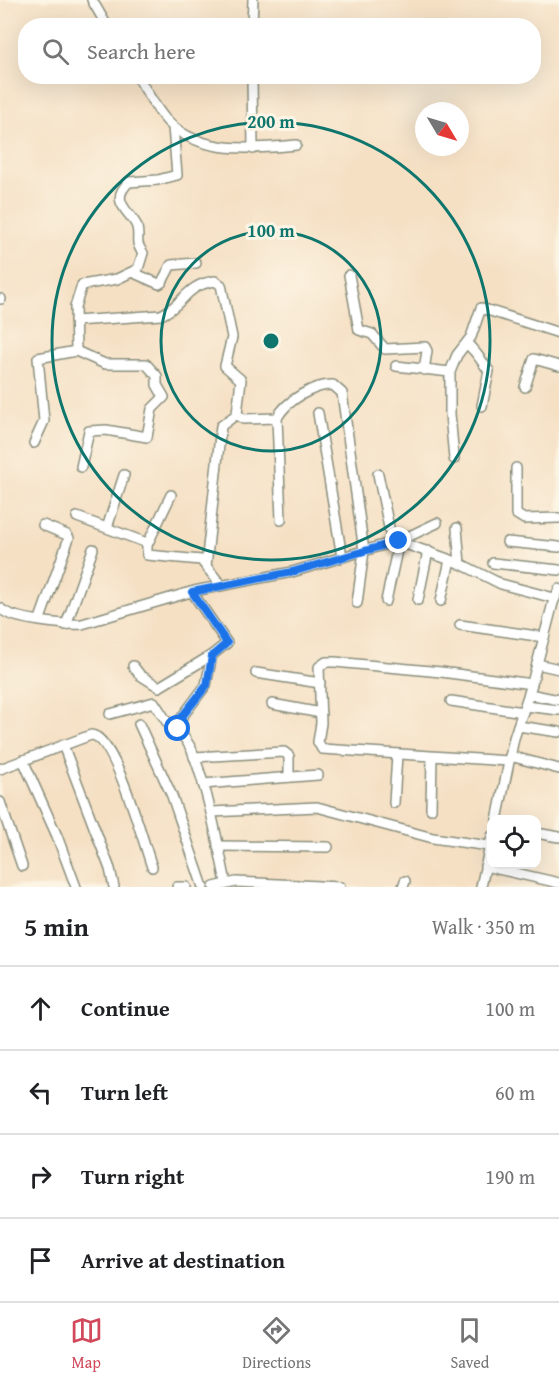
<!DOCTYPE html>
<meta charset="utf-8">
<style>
:root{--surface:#fff;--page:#f6f6f6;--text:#202124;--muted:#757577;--line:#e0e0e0;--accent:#d1495b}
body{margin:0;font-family:"Gentium Book Plus",serif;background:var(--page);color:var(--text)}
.controls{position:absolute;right:18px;bottom:18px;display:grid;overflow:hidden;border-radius:12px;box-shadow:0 6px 24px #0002}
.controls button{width:54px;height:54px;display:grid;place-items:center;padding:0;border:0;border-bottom:2px solid var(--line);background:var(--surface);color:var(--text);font:30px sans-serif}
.compass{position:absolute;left:415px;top:102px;width:54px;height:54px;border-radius:50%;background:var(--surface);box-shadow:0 6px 24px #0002;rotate:128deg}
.stop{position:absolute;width:18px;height:18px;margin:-14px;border:4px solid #1a73e8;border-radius:50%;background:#fff}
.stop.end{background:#1a73e8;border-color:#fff;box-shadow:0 2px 6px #0008}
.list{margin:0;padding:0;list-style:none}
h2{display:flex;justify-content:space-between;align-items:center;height:78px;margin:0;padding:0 24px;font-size:26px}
h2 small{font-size:20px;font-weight:400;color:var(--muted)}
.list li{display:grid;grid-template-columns:39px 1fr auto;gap:18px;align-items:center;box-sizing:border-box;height:84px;padding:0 24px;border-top:2px solid var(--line)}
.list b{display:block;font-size:22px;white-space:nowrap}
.list em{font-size:20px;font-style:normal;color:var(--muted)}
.icon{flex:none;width:33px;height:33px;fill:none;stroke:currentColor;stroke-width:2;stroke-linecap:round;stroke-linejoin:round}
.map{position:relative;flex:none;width:559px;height:887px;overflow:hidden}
.search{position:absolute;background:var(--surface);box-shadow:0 6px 24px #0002;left:18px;right:18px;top:18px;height:66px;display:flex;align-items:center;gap:15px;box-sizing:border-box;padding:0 21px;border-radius:24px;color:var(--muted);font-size:22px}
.sheet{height:414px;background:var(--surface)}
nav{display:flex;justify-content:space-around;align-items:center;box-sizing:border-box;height:84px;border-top:2px solid var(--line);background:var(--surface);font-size:16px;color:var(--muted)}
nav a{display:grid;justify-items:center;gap:3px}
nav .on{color:var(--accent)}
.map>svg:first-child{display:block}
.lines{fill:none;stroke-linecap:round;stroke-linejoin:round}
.minor-casing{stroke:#8a8e7c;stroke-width:12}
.minor{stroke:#fff;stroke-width:9}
.route{stroke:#1a73e8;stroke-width:8}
.ring{fill:none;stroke:#0f766e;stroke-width:3}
.centre{fill:#0f766e;stroke:#fcf5e5;stroke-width:3}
.ring-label{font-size:18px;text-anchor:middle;font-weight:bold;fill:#0f766e;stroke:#fcf5e5;stroke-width:6;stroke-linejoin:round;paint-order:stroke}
</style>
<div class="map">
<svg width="559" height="887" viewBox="0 0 559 887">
<rect width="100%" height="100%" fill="#fcf5e5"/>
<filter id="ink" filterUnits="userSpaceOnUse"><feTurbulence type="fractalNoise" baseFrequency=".0167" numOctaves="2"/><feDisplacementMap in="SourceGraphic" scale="12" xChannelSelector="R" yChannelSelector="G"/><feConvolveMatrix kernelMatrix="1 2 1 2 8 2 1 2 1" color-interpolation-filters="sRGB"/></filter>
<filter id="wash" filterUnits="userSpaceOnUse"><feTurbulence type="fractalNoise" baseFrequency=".008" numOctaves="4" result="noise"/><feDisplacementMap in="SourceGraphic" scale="24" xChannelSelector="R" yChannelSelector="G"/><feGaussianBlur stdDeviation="1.35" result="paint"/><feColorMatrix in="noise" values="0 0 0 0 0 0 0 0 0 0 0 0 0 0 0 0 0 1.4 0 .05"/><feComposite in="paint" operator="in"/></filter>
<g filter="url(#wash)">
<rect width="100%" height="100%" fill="#f5e0c4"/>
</g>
<g filter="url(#ink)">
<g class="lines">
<defs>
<g id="minor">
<polyline points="92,0 107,26"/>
<polyline points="252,26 253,0"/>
<path d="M137,76C147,91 156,110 168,122C201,155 255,149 296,145"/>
<polyline points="252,76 253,149"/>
<polyline points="134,273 159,284 162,282 171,265 196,263"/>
<polyline points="349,275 359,330 372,334 385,349 425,347 427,351 424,370"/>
<polyline points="0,299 1,299"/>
<path d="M75,321L161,315C185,304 185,285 215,281L221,285L232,337L225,366L241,380L237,414L243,419L277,418"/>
<path d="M467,344C477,352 481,361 489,371L482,406"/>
<polyline points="76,351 105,364 146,364 157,376 157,385 164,397 152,409 147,437 106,430 89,431 81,467"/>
<polyline points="396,366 450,372 457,355 471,337 481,308 559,333"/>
<polyline points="450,372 450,414 454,459"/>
<polyline points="525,387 534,359 559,366"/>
<polyline points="318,413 342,557"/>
<path d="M34,443L44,421L38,358L76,351L75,307L82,285L117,279L138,269L143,253C134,241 140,240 137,227C133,213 107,202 129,182L158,180L177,175L173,127"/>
<polyline points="516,468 516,514 524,519 559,518"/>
<polyline points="378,474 392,542"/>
<polyline points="77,517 147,543 147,555 201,560 221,585"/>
<path d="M281,520L277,418C286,401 314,384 333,385L342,393L364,551L357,603"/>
<polyline points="107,528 124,475"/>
<polyline points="457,528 460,564"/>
<polyline points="507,542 559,547"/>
<polyline points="148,543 171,495"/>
<polyline points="493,563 559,570"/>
<polyline points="206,566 221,426 237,414"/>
<path d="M192,592L227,643L212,655L206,685L176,725C181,735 189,742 193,753C209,795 217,839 226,883"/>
<polyline points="418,600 428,551"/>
<polyline points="386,601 399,541 437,523"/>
<polyline points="441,601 450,560"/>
<path d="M0,608C10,620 66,625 82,624L194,591L292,572L397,541L459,563L501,584L554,598"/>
<polyline points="40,619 69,538 67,535 43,525"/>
<polyline points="66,625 93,549"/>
<polyline points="460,625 544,637"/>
<polyline points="537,664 559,669"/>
<polyline points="133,666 140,675 159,687 212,655"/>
<polyline points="256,673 320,683"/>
<polyline points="529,694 559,700"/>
<polyline points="451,701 523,712"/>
<polyline points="272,704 321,713"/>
<polyline points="525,706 559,710"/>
<polyline points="110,714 154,702 169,725 178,729"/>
<polyline points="139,724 172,796 203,887"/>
<polyline points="518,726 559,732"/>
<polyline points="63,745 110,869 114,887"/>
<polyline points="510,756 559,769"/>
<polyline points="194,757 284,752 289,756 289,777"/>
<polyline points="23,760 57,836 76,887"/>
<polyline points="509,761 322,749 318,742 321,723 319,667 326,662 335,662 441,672 532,684"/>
<path d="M0,769L91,735C115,735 144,845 152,867"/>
<polyline points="203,784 318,775"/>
<polyline points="0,802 22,866"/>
<polyline points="394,803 397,755"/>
<polyline points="431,809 432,757"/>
<polyline points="212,812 317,807 433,838 489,846"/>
<polyline points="497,820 514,738 531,687 553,603 559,589"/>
<polyline points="536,833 559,837"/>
<polyline points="218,846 328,847"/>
<polyline points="485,866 559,883"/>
<polyline points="177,887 186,887"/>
<polyline points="214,887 236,882 340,887"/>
<polyline points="403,887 405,881"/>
<polyline points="481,887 492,836"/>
</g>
</defs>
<use href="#minor" class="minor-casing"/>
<use href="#minor" class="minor"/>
</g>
</g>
<g class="lines" filter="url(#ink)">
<polyline class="route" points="178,729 177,723 207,685 212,656 227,643 192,592 292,572 399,541"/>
</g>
<g class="ring">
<circle cx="271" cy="341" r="110"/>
<circle cx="271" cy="341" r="219"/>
</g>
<circle cx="271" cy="341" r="9" class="centre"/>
<g class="ring-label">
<text x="271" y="128">200 m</text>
<text x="271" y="237">100 m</text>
</g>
</svg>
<div class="controls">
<button><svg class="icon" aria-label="locate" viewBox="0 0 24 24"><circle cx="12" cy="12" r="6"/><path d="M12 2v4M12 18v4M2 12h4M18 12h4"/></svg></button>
</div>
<svg class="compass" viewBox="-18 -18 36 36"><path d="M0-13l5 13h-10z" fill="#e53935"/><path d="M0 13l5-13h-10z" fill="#757577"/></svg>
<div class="stop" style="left:178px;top:729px"></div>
<div class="stop end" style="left:399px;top:541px"></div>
<div class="search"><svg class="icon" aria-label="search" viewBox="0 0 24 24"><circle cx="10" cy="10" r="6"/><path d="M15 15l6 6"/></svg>Search here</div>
</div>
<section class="sheet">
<h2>5 min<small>Walk · 350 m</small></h2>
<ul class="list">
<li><svg class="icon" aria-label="ahead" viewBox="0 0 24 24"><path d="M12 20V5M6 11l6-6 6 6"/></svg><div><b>Continue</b></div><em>100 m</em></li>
<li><svg class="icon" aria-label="left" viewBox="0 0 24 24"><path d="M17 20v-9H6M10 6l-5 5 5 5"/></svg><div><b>Turn left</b></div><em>60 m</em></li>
<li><svg class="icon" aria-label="right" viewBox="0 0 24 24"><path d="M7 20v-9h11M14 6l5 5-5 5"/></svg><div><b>Turn right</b></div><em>190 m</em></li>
<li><svg class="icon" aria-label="arrive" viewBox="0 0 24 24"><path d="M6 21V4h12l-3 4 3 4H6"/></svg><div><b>Arrive at destination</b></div></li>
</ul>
</section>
<nav>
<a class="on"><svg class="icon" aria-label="map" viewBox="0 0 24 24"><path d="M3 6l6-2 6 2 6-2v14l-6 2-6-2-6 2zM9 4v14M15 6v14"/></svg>Map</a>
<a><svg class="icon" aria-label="directions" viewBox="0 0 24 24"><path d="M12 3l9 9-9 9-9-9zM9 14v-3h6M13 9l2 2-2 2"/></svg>Directions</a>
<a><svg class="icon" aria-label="saved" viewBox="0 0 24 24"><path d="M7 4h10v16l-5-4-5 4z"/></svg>Saved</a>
</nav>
